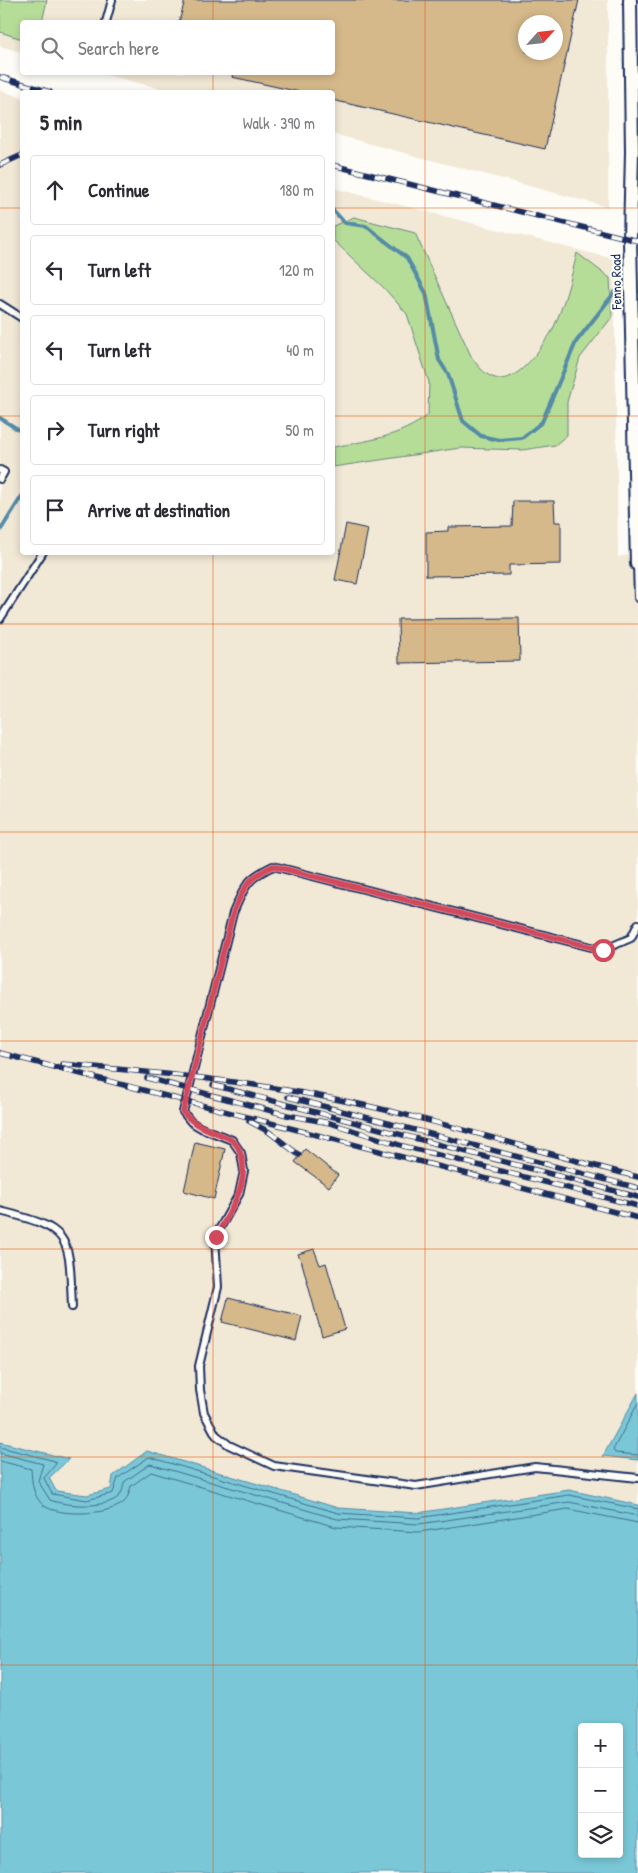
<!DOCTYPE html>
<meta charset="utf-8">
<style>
:root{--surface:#fff;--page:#f2f2f3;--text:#2b2b33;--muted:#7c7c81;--line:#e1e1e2}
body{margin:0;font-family:"Patrick Hand",sans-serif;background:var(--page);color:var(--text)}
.controls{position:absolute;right:15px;bottom:15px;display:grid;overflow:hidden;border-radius:5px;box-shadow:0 2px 8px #0003}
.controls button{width:45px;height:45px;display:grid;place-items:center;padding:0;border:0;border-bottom:1px solid var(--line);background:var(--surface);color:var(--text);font:25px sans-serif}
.compass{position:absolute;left:518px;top:15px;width:45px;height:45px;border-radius:50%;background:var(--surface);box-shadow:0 2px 8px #0003;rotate:63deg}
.stop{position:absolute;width:15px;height:15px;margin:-11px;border:4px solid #d1495b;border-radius:50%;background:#fff}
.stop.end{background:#d1495b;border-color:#fff;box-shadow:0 1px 5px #0008}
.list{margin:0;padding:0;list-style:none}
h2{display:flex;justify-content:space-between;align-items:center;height:65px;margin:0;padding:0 20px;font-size:21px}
h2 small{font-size:16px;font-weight:400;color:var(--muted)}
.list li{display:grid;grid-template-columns:32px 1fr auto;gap:15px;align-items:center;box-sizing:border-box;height:70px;margin:0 10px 10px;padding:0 10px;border:1px solid var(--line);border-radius:5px}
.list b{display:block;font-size:19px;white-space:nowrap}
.list em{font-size:16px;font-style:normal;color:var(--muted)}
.icon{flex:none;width:28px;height:28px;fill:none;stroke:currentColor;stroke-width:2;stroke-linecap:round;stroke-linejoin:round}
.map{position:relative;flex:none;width:638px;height:1873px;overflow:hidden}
.search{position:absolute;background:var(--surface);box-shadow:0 2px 8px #0003;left:20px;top:20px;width:315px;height:55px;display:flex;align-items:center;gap:12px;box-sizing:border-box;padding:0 18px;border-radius:5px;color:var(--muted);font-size:19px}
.panel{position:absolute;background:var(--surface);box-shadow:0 2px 8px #0003;left:20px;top:90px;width:315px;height:465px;border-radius:5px}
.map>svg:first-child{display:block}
.built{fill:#f1e8d6;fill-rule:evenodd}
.green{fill:#b6dd98;stroke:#68867b}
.water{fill:#7ac8d7;stroke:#548ba7;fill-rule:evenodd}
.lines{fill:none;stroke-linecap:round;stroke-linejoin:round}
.shore{stroke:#416c8e;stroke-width:1}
.stream{stroke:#548ba7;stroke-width:4}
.building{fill:#d5b98a;stroke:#1b2f5e;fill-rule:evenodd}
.lane-casing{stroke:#1b2f5e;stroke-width:10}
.street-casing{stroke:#1b2f5e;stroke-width:16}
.lane{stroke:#fdfcf7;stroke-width:6}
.street{stroke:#fdfcf7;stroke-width:12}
.rail-casing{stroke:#1b2f5e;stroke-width:5.5}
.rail{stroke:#fdfcf7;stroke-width:4;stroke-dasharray:11;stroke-linecap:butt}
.route{stroke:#d1495b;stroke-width:6}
.grid{fill:none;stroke:#e8590c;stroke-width:1;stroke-opacity:0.55}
.labels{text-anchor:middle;stroke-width:4;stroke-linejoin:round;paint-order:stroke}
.street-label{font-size:14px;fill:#1b2f5e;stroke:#fdfcf7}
</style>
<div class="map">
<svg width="638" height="1873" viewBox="0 0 638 1873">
<rect width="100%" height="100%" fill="#fdfcf7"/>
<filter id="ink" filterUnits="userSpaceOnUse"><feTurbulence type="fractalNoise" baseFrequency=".02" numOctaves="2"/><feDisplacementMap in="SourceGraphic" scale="10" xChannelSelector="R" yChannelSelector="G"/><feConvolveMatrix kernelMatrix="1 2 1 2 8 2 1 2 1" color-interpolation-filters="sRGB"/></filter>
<g filter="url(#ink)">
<g class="built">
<path d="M0,0H608V207L333,134L332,92H174L99,73L332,72V22H22V52L0,46ZM526,22H556V52H526Z"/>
<polygon points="0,90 22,98 22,552 332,552 333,188 614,259 618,557 638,553 638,1505 569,1490 417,1513 338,1508 147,1452 111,1489 87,1495 56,1491 49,1478 69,1460 0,1478"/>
</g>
<g class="green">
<polygon points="0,0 47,0 42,22 22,22 22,39 0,32"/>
<path d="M354,217L415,233L471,356C495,394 517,379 539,350C543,343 549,337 552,331C564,306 571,279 577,253L610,278L612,317L580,358L567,402V435L555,445L522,450L460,448L333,467V447C366,441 401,437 428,415L429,382L407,314L384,288L333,240V226Z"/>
</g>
<g class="water">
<polygon points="638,1393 638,1460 603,1456"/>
<path d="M0,1442L69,1459L49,1478L56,1491L87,1495L111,1489L113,1476L147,1451L338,1508L417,1513L569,1490L638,1505V1873H0ZM582,1727H619V1854H582Z"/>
</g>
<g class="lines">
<g class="shore">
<polyline points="638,1403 613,1450 615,1453 638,1455"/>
<polyline points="0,1447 55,1461 56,1464 44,1478 52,1494 87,1500 113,1493 118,1478 149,1457 338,1513 418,1518 569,1495 638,1509"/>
<path d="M0,1453L43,1464L38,1481L50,1500C64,1506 108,1509 119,1496C123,1492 123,1487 124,1482L150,1464L337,1519L419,1524L569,1502L638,1516"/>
<path d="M0,1461L31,1469C32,1481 32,1495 43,1505C57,1517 109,1515 123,1503C128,1499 129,1492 131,1486L151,1472L336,1527L419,1532L568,1509L638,1523"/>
</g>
<g class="stream">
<polyline points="332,209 345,223 366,226 407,258 426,293 439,360 448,374 463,421 481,436 499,440 522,438 542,422 576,342 615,292 638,292"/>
<polyline points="0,418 22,432"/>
<polyline points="0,531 22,496"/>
</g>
</g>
<g class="building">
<path d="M185,0H579L545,149L332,100V92H300L232,77L233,72H332V22H179ZM526,22H556V52H526Z"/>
<polygon points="513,501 554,501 555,522 561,522 561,564 509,565 509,575 426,576 426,532 448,531 448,527 512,526"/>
<polygon points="346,524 368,529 357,584 335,580"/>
<polygon points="519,618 520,661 399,663 398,619"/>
<polygon points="195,1142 225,1149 214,1199 184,1191"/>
<polygon points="305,1149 338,1175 329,1187 295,1162"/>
<polygon points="314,1249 320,1265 326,1263 345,1329 322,1336 302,1263 298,1254"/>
<polygon points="228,1298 302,1316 296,1341 222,1322"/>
</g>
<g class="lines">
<defs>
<g id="lane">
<polyline points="106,22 112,0"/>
<polyline points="0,304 22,318"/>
<polyline points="0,470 4,472 0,479"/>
<polyline points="637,564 638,598"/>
<polyline points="0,619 43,552"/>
<path d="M638,924L631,938L603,950L273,866C246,879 245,886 233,913L183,1112L191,1122L201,1128L232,1140L241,1153L244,1171L239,1194L215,1237L218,1287L199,1366L200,1390L204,1413L216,1435L229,1445L274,1466L416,1486L535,1467L638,1478"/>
<path d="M0,1211C73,1229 69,1236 72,1307"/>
</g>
<polyline id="street" points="630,0 632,152 630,239 637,564"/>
</defs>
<use href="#lane" class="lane-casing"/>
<use href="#street" class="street-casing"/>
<use href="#lane" class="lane"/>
<use href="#street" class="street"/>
<defs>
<g id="rail">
<polyline points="0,77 50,92"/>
<polyline points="0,165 22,155"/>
<polyline points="332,165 638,241"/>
<polyline points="0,1053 638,1218"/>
<path d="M62,1064C146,1072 231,1079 314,1095C424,1115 530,1150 638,1177"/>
<polyline points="147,1078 287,1115 330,1123 403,1146 638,1206"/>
<polyline points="213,1085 638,1197"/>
<polyline points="288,1097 638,1188"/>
<polyline points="249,1121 269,1132 299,1155"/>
</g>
</defs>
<use href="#rail" class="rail-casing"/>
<use href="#rail" class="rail"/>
</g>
</g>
<g class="lines" filter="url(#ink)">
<path class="route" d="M216,1237C229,1212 248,1188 242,1158C240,1150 237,1143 230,1139C212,1130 196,1128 183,1112L233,913C245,886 246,879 273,866L603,950"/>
</g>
<path class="grid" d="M213,0V22M425,0V1873M213,72V92M0,208H22M332,208H638M0,416H22M332,416H638M213,552V1873M0,624H638M0,832H638M0,1041H638M0,1249H638M0,1457H638M0,1665H638"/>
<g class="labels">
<g class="street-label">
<text transform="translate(616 282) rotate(-91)" y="5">Fenno Road</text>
</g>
</g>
</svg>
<div class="controls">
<button>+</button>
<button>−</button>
<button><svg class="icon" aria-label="layers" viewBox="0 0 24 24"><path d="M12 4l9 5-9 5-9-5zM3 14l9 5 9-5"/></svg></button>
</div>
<svg class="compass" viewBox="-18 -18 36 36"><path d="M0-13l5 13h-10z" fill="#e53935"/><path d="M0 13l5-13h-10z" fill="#7c7c81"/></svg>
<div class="stop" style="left:603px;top:950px"></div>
<div class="stop end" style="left:216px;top:1237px"></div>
<div class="search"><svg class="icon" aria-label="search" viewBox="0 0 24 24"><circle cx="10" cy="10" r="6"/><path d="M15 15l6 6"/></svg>Search here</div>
<section class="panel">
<h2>5 min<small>Walk · 390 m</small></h2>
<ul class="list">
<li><svg class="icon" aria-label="ahead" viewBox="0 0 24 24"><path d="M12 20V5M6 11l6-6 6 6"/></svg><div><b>Continue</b></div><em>180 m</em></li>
<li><svg class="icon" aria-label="left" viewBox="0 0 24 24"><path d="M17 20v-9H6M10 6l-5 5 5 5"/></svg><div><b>Turn left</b></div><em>120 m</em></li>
<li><svg class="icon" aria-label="left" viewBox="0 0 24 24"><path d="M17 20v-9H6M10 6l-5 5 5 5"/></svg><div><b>Turn left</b></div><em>40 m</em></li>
<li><svg class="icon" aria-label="right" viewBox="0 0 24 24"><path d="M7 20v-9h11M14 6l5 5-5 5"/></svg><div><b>Turn right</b></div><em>50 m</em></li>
<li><svg class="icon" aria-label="arrive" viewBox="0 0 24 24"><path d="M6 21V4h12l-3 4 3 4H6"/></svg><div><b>Arrive at destination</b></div></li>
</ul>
</section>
</div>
